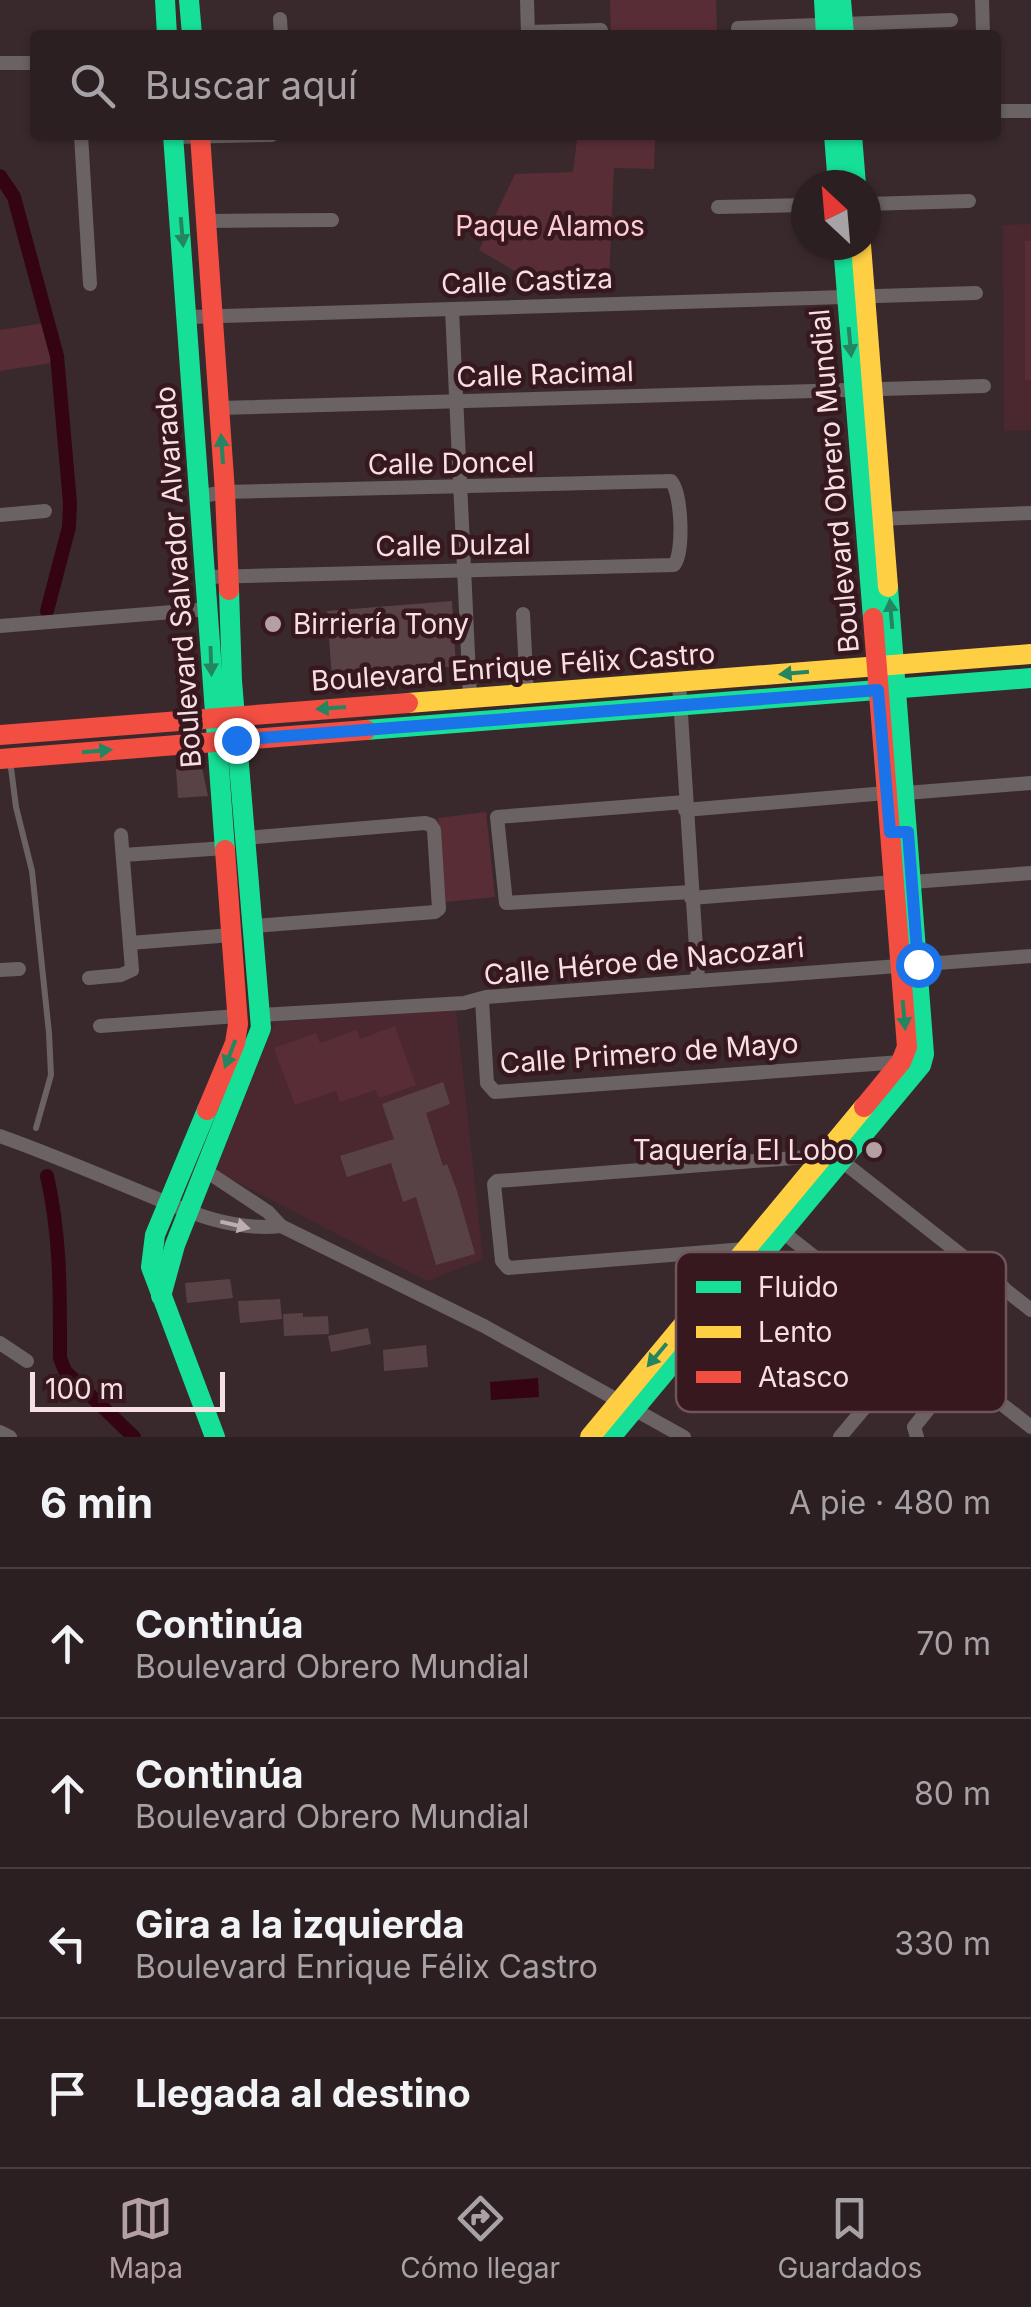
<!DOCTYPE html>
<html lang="es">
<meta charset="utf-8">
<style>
:root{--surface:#2c1f21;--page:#34272a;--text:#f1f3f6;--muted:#a6a2a5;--line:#483d3f;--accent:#b4a0a3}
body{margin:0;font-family:Inter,sans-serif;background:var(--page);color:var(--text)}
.compass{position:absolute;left:791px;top:170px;width:90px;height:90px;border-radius:50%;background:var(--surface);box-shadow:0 2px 8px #0004;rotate:334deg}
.scale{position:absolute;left:30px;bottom:25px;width:195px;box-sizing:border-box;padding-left:10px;border:5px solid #f6e0e3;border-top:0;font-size:28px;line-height:35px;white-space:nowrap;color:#f6e0e3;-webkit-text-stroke:8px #36181e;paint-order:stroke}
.stop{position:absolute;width:30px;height:30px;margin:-22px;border:8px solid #1a73e8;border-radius:50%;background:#fff}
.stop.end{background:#1a73e8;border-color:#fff;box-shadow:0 2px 10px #0008}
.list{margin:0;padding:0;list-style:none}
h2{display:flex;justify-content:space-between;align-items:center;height:130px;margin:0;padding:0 40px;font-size:42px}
h2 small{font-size:32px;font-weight:400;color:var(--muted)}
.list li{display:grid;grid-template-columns:65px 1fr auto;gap:30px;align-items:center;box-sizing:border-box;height:150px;padding:0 40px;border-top:2px solid var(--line)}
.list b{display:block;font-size:38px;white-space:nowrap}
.list p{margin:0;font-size:32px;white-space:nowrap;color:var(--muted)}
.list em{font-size:32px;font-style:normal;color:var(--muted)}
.icon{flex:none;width:55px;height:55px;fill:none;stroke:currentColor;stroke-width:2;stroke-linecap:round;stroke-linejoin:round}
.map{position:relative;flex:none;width:1031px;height:1437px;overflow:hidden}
.search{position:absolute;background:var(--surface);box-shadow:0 2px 8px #0004;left:30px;right:30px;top:30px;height:110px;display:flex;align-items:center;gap:25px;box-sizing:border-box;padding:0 35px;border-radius:10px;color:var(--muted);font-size:38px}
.sheet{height:730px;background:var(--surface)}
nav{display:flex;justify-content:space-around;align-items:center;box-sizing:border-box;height:140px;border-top:2px solid var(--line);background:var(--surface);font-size:28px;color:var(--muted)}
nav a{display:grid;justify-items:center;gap:5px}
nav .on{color:var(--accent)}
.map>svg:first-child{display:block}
.built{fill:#4b282f}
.green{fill:#582d36}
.water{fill:#350413}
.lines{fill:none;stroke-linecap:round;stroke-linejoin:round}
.canal{stroke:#350413;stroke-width:14}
.building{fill:#584246}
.lane{stroke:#6a6263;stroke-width:6}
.street{stroke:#6a6263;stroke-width:14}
.fast{stroke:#16e098;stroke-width:20}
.slow{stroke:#ffcf43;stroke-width:20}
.jam{stroke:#f24e42;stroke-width:20}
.oneway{fill:#248661}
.oneway2{fill:#beaeb0}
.route{stroke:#1a73e8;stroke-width:12}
.poi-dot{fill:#b4a0a3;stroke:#36181e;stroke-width:4}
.labels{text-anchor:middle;stroke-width:9;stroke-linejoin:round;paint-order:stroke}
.park-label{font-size:28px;fill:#fdccd3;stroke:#36181e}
.street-label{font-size:28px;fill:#f6e0e3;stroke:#36181e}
.poi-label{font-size:28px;fill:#f6e0e3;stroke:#36181e;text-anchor:start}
.key{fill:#36181e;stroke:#705459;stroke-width:2.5}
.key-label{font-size:28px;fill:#f6e0e3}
</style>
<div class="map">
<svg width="1031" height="1437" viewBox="0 0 1031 1437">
<rect width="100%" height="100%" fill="#3a292c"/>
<g class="built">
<polygon points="1031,224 1031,430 1004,431 1003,225"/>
<polygon points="456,1010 483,1259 427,1281 216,1171 275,1022"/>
</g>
<g class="green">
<polygon points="610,0 716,0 717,35 611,35"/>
<polygon points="655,138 654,169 614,168 609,280 532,281 479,250 515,174 573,172 577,140"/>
<rect x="1025" y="241" width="6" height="139"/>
<polygon points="44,323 51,363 0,371 0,330"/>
<polygon points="486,812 495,897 446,902 438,818"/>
<polygon points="395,1026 416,1085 379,1098 375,1090 340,1102 336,1091 295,1105 274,1048 316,1033 320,1043 356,1030 360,1039"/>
</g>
<polygon class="water" points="538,1378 539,1397 491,1400 490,1382"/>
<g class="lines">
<g class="canal">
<polyline points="0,176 14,197 57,356 70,503 69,527 47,611"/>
<path d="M47,1176C61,1237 60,1296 60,1358L65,1371L134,1437"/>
</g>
</g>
<g class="building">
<polygon points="452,601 456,667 441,667 442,683 333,692 327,611"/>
<polygon points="202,768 208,796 178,798 176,769"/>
<polygon points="443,1082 450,1104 426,1113 443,1166 447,1164 457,1191 475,1254 436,1265 416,1197 403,1202 391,1163 347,1177 340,1156 394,1139 382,1104"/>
<polygon points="230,1279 233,1298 187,1303 185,1283"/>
<polygon points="280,1299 282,1319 240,1323 238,1301"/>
<polygon points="303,1313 303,1317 328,1316 329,1334 284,1336 283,1314"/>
<polygon points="368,1328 371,1344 331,1352 328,1336"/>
<polygon points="426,1345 428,1367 384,1371 383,1350"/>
</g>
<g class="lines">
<polyline class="lane" points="10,760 16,807 32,871 49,1033 51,1075 36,1128"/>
<g class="street">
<polyline points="527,0 528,35"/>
<polyline points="982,0 983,35"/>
<polyline points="280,19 281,35"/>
<polyline points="738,28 951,20"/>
<polyline points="528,32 601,30"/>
<polyline points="0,63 35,63"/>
<polyline points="996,111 1031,111"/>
<polyline points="81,135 90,284"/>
<polyline points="174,137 272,135"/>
<polyline points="866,204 969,201"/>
<polyline points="718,207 806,205"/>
<polyline points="207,221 332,220"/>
<polyline points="452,309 470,697"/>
<polyline points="189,317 976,293"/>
<polyline points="219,408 984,386"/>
<path d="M202,496L225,492L671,481C682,494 684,553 674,565L207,577"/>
<polyline points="0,515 45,511"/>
<polyline points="877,519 1031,513"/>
<polyline points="523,614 527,693"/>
<polyline points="0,626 209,609"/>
<polyline points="679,683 698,979"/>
<polyline points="906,793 1031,783"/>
<polyline points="685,802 497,817 506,903 691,892"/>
<polyline points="685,810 886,793"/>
<polyline points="246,838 425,823 431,825 434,830 439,909 435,912 253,926"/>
<polyline points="123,855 225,848"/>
<polyline points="912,882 1031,873"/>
<polyline points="691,898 894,882"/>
<polyline points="130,943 232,935"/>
<polyline points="0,970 19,969"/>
<polyline points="89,978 121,975 132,970 121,835"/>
<polyline points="482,1000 487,1083 495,1092 901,1062"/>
<polyline points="261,1015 464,1003 486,997 1031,956"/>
<polyline points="100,1026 238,1016"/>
<path d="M0,1136C45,1152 88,1170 131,1188C180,1208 227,1232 281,1226"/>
<polyline points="842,1161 1031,1310"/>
<polyline points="206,1171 268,1212 281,1226 484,1326 684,1437"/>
<polyline points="784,1233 1031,1427"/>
<polyline points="745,1249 508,1268 502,1261 494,1184 497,1181 820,1156"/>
<polyline points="723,1305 847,1403 906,1330"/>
<polyline points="0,1343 27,1361"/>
<polyline points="0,1432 10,1437"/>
<polyline points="840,1437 866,1406 947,1361 1004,1288"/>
<polyline points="917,1437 914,1427 960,1370"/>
</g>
<g class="fast">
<polyline points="165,0 167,35"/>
<polyline points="189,0 192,35"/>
<polyline points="824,0 826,35"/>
<polyline points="841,0 844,35"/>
<polyline points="173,135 225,850"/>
<polyline points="834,135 838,185"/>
<polyline points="852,135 856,185"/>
<polyline points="843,245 873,618"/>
<polyline points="366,730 1031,678"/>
<polyline points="207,1110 155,1235 151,1267 215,1437"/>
<polyline points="161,1296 175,1245 261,1028 232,681 229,590"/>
<polyline points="611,1437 921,1065 924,1054 888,587"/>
</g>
<g class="slow">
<polyline points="861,245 888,587"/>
<polyline points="408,703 1031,654"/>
<polyline points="590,1437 864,1107"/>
</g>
<g class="jam">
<polyline points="200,135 225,492 229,590"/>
<polyline points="0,735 408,703"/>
<polyline points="0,759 366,730"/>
<polyline points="864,1107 901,1062 907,1047 873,618"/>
<polyline points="207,1110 235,1043 238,1024 225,850"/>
</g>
</g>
<defs><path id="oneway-solid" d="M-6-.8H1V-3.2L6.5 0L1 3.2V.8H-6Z" transform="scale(2.5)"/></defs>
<g class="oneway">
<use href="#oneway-solid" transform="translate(182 232) rotate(85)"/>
<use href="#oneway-solid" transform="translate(850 342) rotate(85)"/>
<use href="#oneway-solid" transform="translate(222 449) rotate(-94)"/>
<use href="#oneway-solid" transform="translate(891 614) rotate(-95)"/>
<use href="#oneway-solid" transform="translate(211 661) rotate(88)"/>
<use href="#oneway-solid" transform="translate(794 673) rotate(175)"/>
<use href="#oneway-solid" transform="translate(331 708) rotate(176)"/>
<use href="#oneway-solid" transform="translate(97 751) rotate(-5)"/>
<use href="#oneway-solid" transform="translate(904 1015) rotate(85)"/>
<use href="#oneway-solid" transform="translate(230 1054) rotate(111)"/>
<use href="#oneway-solid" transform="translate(657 1355) rotate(130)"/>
</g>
<use class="oneway2" href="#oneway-solid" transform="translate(235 1225) rotate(13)"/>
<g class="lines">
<polyline class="route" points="236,740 878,690 890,832 908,832 918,964"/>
</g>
<g class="poi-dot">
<circle cx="273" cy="624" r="10"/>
<circle cx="874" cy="1150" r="10"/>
</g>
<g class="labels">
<g class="park-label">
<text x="550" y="236">Paque Alamos</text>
</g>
<g class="street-label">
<text transform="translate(527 281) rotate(-2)" y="10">Calle Castiza</text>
<text transform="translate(545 374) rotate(-2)" y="10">Calle Racimal</text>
<text transform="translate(451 463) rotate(-1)" y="10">Calle Doncel</text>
<text transform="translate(834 481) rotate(-95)" y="10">Boulevard Obrero Mundial</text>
<text transform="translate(453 545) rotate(-1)" y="10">Calle Dulzal</text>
<text transform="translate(178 577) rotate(-94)" y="10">Boulevard Salvador Alvarado</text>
<text transform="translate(513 667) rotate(-4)" y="10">Boulevard Enrique Félix Castro</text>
<text transform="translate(644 961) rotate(-5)" y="10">Calle Héroe de Nacozari</text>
<text transform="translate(649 1053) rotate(-4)" y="10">Calle Primero de Mayo</text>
</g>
<g class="poi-label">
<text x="293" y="634">Birriería Tony</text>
<text x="854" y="1160" text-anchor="end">Taquería El Lobo</text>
</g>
</g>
<rect x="676" y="1252" width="330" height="160" rx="15" class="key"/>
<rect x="696" y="1281" width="45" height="12" fill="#16e098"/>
<rect x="696" y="1326" width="45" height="12" fill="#ffcf43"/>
<rect x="696" y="1371" width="45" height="12" fill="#f24e42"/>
<g class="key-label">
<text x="758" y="1297">Fluido</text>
<text x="758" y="1342">Lento</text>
<text x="758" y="1387">Atasco</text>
</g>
</svg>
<svg class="compass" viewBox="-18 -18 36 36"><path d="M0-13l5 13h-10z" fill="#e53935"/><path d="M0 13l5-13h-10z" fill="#a6a2a5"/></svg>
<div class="scale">100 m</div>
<div class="stop" style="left:918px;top:964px"></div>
<div class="stop end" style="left:236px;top:740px"></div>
<div class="search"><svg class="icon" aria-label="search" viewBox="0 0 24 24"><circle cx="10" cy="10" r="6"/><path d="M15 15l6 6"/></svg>Buscar aquí</div>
</div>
<section class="sheet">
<h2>6 min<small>A pie · 480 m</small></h2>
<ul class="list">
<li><svg class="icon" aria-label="ahead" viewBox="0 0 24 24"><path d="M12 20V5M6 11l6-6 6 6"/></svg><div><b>Continúa</b><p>Boulevard Obrero Mundial</p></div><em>70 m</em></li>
<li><svg class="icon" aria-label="ahead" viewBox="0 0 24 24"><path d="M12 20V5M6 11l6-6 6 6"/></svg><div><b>Continúa</b><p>Boulevard Obrero Mundial</p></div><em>80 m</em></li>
<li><svg class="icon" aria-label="left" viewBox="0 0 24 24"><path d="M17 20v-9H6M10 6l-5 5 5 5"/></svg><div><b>Gira a la izquierda</b><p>Boulevard Enrique Félix Castro</p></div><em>330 m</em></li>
<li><svg class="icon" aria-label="arrive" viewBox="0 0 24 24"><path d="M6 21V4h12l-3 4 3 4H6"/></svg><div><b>Llegada al destino</b></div></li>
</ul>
</section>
<nav>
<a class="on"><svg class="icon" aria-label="map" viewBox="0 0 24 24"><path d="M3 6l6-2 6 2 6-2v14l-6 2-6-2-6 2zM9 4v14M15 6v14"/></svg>Mapa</a>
<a><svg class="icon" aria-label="directions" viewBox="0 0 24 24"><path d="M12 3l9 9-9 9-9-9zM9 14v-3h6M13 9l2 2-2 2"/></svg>Cómo llegar</a>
<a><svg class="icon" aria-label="saved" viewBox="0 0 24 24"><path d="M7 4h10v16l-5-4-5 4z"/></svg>Guardados</a>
</nav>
